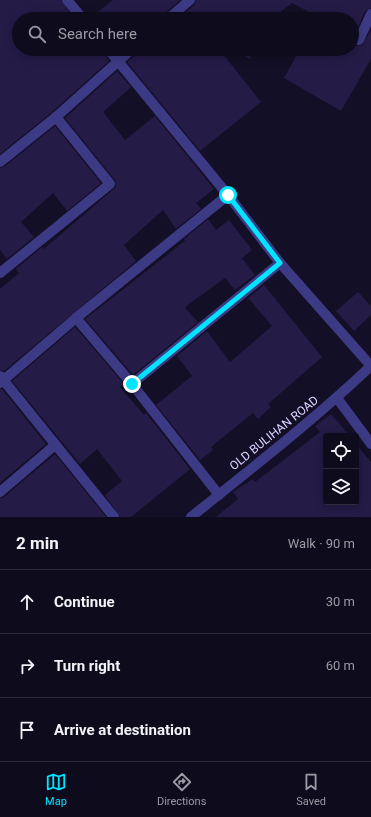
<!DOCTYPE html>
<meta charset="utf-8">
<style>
:root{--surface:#0e0b1c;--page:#171425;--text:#f1f3f6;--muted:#9b9ba3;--line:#2e2b3b;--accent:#00e5ff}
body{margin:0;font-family:Roboto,sans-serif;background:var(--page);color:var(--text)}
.controls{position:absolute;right:12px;bottom:12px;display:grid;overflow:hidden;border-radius:4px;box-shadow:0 2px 10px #0003}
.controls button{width:36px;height:36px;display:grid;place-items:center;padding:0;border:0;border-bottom:1px solid var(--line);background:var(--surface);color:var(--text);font:20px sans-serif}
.stop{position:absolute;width:12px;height:12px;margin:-9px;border:3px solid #00e5ff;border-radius:50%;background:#fff}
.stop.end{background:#00e5ff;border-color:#fff;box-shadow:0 1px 4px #0008}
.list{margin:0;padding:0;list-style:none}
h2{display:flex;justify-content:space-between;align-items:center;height:52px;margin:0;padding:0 16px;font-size:17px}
h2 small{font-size:13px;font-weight:400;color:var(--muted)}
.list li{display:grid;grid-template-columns:26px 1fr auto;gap:12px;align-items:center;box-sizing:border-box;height:64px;padding:0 16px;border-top:1px solid var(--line)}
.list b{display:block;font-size:15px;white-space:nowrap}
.list em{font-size:13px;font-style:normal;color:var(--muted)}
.icon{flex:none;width:22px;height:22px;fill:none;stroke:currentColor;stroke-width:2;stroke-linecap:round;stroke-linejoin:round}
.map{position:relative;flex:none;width:371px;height:517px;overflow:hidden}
.search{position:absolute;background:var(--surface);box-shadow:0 2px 10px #0003;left:12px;right:12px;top:12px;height:44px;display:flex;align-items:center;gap:10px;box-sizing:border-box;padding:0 14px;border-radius:22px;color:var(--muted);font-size:15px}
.sheet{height:244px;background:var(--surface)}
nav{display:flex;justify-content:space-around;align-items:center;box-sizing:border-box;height:56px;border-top:1px solid var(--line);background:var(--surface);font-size:11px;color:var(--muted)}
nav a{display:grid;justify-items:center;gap:2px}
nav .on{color:var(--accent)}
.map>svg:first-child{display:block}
.building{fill:#241b47}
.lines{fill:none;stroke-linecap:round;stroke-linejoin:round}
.minor{stroke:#3d3a85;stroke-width:10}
.route{stroke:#00e5ff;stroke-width:5}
.labels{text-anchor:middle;stroke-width:3.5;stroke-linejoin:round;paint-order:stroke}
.street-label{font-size:12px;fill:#d9d4ff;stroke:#130f26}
</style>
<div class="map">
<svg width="371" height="517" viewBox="0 0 371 517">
<rect width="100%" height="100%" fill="#130f26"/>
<g class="building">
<polygon points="0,0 61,0 74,19 19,19 19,49 101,49 109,61 52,112 0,154"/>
<polygon points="113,0 180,0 164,14 162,19 134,19 129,12 121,19 89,19"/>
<polygon points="196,0 371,0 371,8 365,11 353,40 356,46 362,45 371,30 371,59 341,111 284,78 300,49 352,49 352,19 315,19 317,16 292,3 271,19 178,19 194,5"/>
<polygon points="144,49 219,49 261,102 200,151 127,62"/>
<polygon points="233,49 244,49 251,58 250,59"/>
<polygon points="117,71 131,87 103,112 125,140 155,116 214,189 196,203 201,209 176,229 163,210 124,245 136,261 4,371 0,370 0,289 19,273 16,269 42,247 44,249 116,187 115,180 65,118"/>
<polygon points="55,126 101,183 67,211 53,193 21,222 34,237 7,259 0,250 0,168 4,167"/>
<polygon points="208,219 216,230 229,220 252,250 242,258 255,275 235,290 225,278 189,304 185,308 198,322 133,375 85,319 185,241 184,239"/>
<polygon points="264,285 322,357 268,404 271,407 258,419 253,413 211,447 213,450 200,460 156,405 192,376 177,356 207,331 230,362 272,326 248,298"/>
<polygon points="358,292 371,306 371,315 354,331 336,311"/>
<polygon points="75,327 124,384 120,387 144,415 146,413 190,469 131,517 120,517 105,495 122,481 97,449 80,464 12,381"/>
<polygon points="0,389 2,389 46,444 0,483"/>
<polygon points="331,414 350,436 326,436 326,502 356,502 356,444 371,462 371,517 216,517 238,499 233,492 253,479 255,482 320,432 315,426"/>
<polygon points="55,454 106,517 0,517 0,498 4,497"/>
</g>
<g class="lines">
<g class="minor">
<polyline points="67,0 83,19"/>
<polyline points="168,19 190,0"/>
<polyline points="359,40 371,14"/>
<polyline points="108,49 228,195 280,263 371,366"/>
<polyline points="0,162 56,117 132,49"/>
<polyline points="0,273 110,184 56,117"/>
<polyline points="76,318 132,384 219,495"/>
<polyline points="0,376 114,517"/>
<polyline points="0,383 76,318 228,195"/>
<polyline points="132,384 280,263"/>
<polyline points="337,398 371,444"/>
<polyline points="0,492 55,445"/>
<path d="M191,517C252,468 314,420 371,366"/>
</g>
</g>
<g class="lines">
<polyline class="route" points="132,384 280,263 228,195"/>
</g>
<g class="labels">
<g class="street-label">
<text transform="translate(274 433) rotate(-39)" y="4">OLD BULIHAN ROAD</text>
</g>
</g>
</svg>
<div class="controls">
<button><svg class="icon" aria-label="locate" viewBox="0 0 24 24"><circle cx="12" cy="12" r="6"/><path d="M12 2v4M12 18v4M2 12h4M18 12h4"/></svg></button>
<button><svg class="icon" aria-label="layers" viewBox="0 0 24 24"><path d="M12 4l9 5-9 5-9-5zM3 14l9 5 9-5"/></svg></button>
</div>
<div class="stop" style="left:228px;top:195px"></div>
<div class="stop end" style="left:132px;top:384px"></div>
<div class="search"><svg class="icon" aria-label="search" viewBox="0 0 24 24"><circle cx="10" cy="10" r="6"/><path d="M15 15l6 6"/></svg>Search here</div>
</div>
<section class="sheet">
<h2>2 min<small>Walk · 90 m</small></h2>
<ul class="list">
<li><svg class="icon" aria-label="ahead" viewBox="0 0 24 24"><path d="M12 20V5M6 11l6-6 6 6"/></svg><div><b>Continue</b></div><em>30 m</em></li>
<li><svg class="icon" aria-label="right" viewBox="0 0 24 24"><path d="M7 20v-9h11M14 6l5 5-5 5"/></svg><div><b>Turn right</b></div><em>60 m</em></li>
<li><svg class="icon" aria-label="arrive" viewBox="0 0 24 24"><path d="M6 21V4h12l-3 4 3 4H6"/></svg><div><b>Arrive at destination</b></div></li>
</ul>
</section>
<nav>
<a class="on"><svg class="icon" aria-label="map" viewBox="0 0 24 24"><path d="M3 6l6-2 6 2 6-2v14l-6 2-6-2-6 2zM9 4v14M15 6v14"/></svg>Map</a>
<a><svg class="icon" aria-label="directions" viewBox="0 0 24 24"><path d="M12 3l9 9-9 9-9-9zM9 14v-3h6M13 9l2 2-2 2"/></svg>Directions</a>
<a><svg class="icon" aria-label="saved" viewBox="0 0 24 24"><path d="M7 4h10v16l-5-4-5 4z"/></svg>Saved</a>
</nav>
